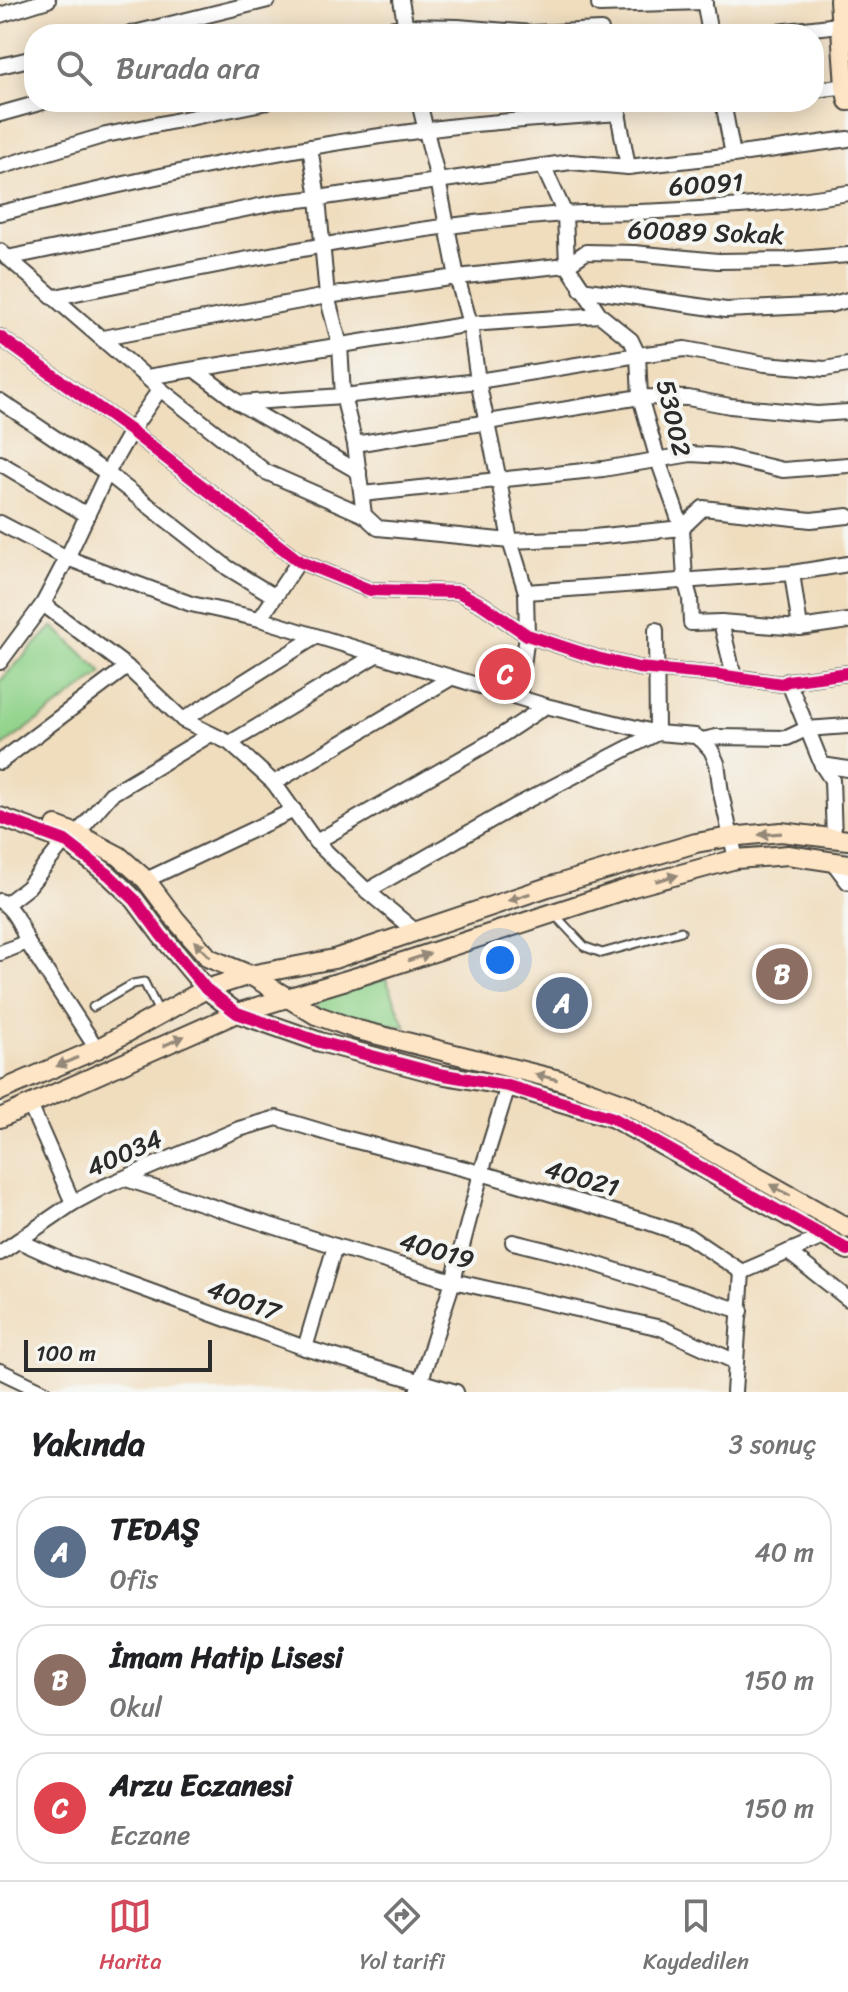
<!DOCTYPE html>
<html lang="tr">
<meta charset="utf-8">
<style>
:root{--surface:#fff;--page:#f6f6f6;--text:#202124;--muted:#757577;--line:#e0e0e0;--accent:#d1495b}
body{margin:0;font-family:Sriracha,sans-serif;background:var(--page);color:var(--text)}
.scale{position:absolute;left:24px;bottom:20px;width:188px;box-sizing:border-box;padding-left:8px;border:4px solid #2b2b2b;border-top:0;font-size:22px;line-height:28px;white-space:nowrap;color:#2b2b2b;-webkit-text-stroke:6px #f6f6f2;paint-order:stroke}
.you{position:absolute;left:500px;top:960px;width:28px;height:28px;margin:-20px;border:6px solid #fff;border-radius:50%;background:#1a73e8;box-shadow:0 0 0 12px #1a73e833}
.badge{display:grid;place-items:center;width:52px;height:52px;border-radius:50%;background:var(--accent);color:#fff;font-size:26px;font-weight:700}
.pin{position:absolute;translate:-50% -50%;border:4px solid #fff;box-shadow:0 2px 8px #0006}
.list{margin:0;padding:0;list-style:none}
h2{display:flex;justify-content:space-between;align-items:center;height:104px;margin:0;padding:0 32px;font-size:34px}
h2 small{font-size:26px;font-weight:400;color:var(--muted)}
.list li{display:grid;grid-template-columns:52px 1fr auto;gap:24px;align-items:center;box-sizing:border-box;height:112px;margin:0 16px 16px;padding:0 16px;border:2px solid var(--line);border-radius:32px}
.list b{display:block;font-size:30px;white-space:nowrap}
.list p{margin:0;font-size:26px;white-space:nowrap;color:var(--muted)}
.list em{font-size:26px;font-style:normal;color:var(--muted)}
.icon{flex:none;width:44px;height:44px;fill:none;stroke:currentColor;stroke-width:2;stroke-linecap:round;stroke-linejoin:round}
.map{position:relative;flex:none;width:848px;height:1392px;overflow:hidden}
.search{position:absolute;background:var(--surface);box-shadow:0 4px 20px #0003;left:24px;right:24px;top:24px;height:88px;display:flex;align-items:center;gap:20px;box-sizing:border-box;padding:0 28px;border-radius:32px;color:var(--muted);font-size:30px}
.sheet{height:488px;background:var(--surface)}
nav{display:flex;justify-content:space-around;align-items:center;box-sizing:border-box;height:112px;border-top:2px solid var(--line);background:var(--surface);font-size:22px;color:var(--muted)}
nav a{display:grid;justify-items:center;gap:4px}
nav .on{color:var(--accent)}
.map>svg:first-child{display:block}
.green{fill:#91d38b;stroke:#5e7f5b;stroke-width:2}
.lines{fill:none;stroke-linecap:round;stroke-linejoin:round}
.lane-casing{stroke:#494641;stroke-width:11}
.street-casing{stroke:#494641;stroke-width:18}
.secondary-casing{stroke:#494641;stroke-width:22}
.lane{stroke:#fff;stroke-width:7}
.street{stroke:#fff;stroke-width:14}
.secondary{stroke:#fde5c5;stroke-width:18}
.cycleway-casing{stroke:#f6f6f2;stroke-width:17}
.cycleway{stroke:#d6006c;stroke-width:12}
.oneway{fill:#948878}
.labels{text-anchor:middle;stroke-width:8;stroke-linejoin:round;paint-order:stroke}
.street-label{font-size:26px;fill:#2b2b2b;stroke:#f6f6f2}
</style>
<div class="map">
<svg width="848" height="1392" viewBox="0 0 848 1392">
<rect width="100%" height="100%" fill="#f6f6f2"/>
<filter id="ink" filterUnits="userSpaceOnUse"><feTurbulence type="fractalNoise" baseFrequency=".0125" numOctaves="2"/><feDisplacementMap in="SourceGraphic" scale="16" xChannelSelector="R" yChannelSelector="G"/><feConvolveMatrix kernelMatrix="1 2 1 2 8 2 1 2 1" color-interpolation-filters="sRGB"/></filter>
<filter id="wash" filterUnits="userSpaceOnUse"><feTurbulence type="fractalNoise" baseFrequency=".006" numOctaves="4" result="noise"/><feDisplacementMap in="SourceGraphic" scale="32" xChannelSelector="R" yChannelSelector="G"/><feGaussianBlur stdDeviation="1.8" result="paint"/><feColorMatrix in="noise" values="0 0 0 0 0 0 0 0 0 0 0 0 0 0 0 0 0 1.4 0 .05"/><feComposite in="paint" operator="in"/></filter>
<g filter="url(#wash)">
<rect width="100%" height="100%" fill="#f0ddbe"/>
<g class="green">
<polygon points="53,626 103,673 0,748 0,681"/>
<polygon points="386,979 406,1027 318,1010 317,1000"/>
</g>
</g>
<g filter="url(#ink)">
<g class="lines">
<defs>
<g id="lane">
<polyline points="555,915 585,947 602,953 681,931"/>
<polyline points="93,1007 133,984 144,982 160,1014"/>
</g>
<g id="street">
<polyline points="401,0 407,34"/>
<polyline points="704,0 710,34"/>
<polyline points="599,5 705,2"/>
<polyline points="0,15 48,0"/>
<polyline points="130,34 268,0"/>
<polyline points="362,34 405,26 458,27 532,33 601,30"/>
<polyline points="760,34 848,24"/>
<polyline points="0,66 34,58"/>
<polyline points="814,90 848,86"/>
<polyline points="419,102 438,180 457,277 470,324 478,381 499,480 510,541 526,592 527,635 519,697"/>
<polyline points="616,102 628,167"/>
<polyline points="723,102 733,155"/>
<polyline points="0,114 43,102"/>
<polyline points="310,147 318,198 327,296 340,345 343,396 355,444 364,515 378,528 510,541 584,538 682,528 703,508 811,520 848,516"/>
<polyline points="543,166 565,214 567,265 600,315 631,340 638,355 640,397 658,460 682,528 685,580 690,598 691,623 721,622 734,677"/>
<polyline points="0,167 106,135 267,102"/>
<path d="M0,213C140,179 281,148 425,130C489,121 554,118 619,113"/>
<polyline points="0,251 160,389 266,472 364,515"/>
<polyline points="7,258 279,202 318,198 571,162 628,167 733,155 848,139"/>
<polyline points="581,289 726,310 829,305 848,300"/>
<path d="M55,297C223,264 392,227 564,214C588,212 612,213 637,212C707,209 778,205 848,193"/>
<polyline points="0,337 131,431 299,561 370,590 458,592 483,605 527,635 597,658 638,668 719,675 782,684 788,681 848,673"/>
<polyline points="103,338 327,296 457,277 567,265 586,252 634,253 718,261 786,260 848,255"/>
<polyline points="195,370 239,403 359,472"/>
<polyline points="147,377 470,324 600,315"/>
<polyline points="0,401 107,473 228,568 274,596"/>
<polyline points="239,403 343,396 478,381 638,355 685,349 765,364 825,369 848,365"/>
<polyline points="355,444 640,397 688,398 730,406 817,414 848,412"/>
<polyline points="0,463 87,515"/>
<polyline points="362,494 603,469 691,454 723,456 783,470 848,465"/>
<polyline points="0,523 67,558 191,604 260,619 546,706 657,733 695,736 702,740 711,750 717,763 721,793 736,859"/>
<polyline points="792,573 800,628"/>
<polyline points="526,592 792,573 848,564"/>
<polyline points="43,604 127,667 183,720 230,743 274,783 316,842 367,891 415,931"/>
<polyline points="260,619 299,561"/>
<polyline points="721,622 800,628 848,621"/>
<polyline points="656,630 657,733"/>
<polyline points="0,662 43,604 67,558 107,473 131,431 160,389"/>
<polyline points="788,681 822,765 832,780 834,839"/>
<polyline points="183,720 315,637"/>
<polyline points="702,740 716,737 787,738 806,729 848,726"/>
<polyline points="230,743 376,655"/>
<polyline points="0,762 127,667"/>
<polyline points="822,765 848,769"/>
<polyline points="274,783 451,678"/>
<polyline points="77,834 111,794 211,734"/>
<polyline points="316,842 499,737 546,706"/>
<polyline points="833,862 848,882"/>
<polyline points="146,880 294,810"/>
<polyline points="367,891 514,807 657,733"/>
<path d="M0,901C14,909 22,927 27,942L97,1049"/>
<polyline points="6,904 28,887 65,841"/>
<polyline points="0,953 27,942"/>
<polyline points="30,1105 73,1203"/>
<polyline points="126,1179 335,1246 453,1281 661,1328 736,1362"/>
<polyline points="19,1241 68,1263 122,1281 305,1348 456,1392"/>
<polyline points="513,1242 574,1257 741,1311"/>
<polyline points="788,1252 823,1237"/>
<polyline points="0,1253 73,1203 101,1188 239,1129 277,1118 337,1136 481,1173 647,1222 688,1236 742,1272 788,1252 848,1299"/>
<polyline points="305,1348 335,1246"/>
<polyline points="0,1371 44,1392"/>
<polyline points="417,1392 453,1281 481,1173 508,1086"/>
<polyline points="734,1392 742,1272"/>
</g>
<g id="secondary">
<polyline points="839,0 845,86 848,101"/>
<polyline points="0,817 65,841 109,875 135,900 161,935 206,989 237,1013 320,1042 439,1074 508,1086 613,1118 848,1250"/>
<polyline points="56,826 77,834 119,856 146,880 176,920 209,958 250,975 316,1015 358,1030 559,1080 628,1105 848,1228"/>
<polyline points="0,1091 97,1049 206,989 250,975 334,959 548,887 696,843 730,837 781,832 848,840"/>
<polyline points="0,1118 237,1013 360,976 633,887 736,859 788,855 848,864"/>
</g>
</defs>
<use href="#lane" class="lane-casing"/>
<use href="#street" class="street-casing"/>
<use href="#secondary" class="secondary-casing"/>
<use href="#lane" class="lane"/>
<use href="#street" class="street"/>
<use href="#secondary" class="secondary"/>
<defs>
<g id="cycleway">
<polyline points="0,337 131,431 299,561 370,590 458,592 483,605 527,635 597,658 638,668 719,675 782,684 788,681 848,673"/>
<polyline points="0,817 65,841 109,875 135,900 161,935 206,989 237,1013 320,1042 439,1074 508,1086 613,1118 848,1250"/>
</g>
</defs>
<use href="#cycleway" class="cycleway-casing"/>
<use href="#cycleway" class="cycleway"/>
</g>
<defs><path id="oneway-solid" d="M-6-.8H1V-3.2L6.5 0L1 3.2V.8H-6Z" transform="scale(2)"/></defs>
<g class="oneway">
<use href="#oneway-solid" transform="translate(770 834) rotate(176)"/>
<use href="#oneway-solid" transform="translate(667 878) rotate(-15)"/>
<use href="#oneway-solid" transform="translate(519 897) rotate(162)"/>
<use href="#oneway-solid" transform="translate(202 949) rotate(-134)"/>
<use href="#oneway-solid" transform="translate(419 957) rotate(-18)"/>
<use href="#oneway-solid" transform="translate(174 1041) rotate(-25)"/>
<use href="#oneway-solid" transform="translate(67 1062) rotate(157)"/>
<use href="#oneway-solid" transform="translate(546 1077) rotate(-166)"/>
<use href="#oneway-solid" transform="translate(780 1190) rotate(-151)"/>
</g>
</g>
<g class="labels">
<g class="street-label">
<text transform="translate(706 184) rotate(-4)" y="9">60091</text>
<text transform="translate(706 232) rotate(2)" y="9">60089 Sokak</text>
<text transform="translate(674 418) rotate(77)" y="9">53002</text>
<text transform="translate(124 1153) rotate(-24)" y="9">40034</text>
<text transform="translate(582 1178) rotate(16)" y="9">40021</text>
<text transform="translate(437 1250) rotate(16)" y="9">40019</text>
<text transform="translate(244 1300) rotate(20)" y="9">40017</text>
</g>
</g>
</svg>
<div class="scale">100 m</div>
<div class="you"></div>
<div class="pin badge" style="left:562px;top:1003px;background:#5c6f8a">A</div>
<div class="pin badge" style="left:782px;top:974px;background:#8d6e63">B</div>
<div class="pin badge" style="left:505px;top:674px;background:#e0444e">C</div>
<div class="search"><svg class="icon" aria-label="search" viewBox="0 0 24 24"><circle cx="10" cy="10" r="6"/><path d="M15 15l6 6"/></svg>Burada ara</div>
</div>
<section class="sheet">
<h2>Yakında<small>3 sonuç</small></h2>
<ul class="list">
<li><span class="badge" style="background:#5c6f8a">A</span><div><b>TEDAŞ</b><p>Ofis</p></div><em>40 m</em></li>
<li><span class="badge" style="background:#8d6e63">B</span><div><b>İmam Hatip Lisesi</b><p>Okul</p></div><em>150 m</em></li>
<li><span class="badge" style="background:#e0444e">C</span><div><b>Arzu Eczanesi</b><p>Eczane</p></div><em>150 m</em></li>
</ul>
</section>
<nav>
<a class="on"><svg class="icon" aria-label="map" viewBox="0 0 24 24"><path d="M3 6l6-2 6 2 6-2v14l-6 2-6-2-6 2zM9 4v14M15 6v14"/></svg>Harita</a>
<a><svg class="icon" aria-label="directions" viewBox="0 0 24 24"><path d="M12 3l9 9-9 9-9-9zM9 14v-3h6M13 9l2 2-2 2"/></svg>Yol tarifi</a>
<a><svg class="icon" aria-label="saved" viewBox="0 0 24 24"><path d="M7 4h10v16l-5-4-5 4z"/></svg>Kaydedilen</a>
</nav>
